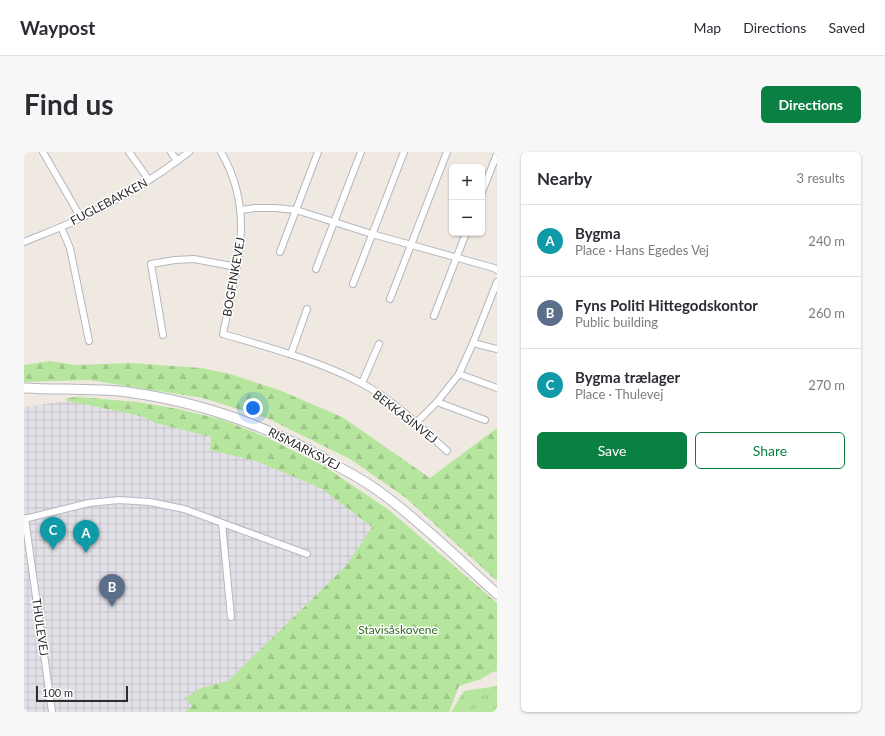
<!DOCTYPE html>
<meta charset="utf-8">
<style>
:root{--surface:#fff;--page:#f7f7f7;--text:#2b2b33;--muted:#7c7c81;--line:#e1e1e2;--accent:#0b8043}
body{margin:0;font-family:Lato,sans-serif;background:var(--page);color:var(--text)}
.controls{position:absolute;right:12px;top:12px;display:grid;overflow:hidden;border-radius:6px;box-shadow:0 1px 3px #0004}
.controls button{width:36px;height:36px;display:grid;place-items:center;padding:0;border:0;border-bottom:1px solid var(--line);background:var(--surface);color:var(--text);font:20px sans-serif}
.scale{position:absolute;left:12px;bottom:10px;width:92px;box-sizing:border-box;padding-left:4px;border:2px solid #2e2e2e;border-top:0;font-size:11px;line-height:14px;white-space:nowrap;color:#2e2e2e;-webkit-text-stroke:3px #fff;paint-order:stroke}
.you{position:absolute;left:229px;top:256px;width:14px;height:14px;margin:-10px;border:3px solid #fff;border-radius:50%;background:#1a73e8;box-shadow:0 0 0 6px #1a73e833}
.badge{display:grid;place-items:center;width:26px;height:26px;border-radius:50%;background:var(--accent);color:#fff;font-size:13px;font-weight:700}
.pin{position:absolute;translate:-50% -33px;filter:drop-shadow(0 1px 2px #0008)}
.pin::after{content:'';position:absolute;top:21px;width:14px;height:12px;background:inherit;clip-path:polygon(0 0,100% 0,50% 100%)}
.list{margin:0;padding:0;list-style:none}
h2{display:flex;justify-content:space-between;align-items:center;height:52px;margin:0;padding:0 16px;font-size:17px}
h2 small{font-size:13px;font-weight:400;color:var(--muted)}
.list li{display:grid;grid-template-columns:26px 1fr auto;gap:12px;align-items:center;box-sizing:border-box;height:72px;padding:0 16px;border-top:1px solid var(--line)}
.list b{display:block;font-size:15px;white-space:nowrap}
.list p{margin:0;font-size:13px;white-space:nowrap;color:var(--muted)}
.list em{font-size:13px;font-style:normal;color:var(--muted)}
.actions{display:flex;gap:8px;padding:12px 16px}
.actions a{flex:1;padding:9px 0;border:1px solid var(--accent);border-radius:6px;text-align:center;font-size:14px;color:var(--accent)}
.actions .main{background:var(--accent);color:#fff}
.map{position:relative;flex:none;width:473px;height:560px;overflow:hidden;border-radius:6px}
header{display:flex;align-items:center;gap:24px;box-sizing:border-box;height:56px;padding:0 20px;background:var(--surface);border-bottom:1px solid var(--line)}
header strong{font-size:19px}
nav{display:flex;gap:22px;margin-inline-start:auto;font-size:14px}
.intro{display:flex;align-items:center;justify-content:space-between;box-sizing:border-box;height:96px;padding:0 24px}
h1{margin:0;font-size:28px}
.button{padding:10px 18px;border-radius:6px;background:var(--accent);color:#fff;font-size:14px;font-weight:700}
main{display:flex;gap:24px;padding:0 24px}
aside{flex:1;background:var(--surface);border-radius:6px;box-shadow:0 1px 3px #0004}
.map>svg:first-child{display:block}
.industrial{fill:url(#industrial-grid)}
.grass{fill:url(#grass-tufts)}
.forest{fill:url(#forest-firs)}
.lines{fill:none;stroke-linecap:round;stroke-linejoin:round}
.minor-casing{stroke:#b4b7c1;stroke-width:8}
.secondary-casing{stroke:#b4b7c1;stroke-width:11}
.minor{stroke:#fff;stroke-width:6}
.secondary{stroke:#fff;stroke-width:9}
.labels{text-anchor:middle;stroke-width:3;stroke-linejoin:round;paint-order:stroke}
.street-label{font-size:12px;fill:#2e2e2e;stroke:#fff}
.park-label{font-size:12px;fill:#2c6e1b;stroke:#fff}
</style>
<header>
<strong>Waypost</strong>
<nav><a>Map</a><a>Directions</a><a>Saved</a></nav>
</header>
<div class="intro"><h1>Find us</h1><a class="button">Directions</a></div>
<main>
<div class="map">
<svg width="473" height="560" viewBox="0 0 473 560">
<defs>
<pattern id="industrial-grid" width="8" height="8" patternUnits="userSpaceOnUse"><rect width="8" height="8" fill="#e3e1e8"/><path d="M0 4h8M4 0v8" fill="none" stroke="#c3c1c7"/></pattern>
<pattern id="grass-tufts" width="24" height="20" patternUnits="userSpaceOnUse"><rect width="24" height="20" fill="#b6e59e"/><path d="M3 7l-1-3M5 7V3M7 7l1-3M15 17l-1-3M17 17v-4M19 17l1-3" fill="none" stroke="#9dc588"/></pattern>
<pattern id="forest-firs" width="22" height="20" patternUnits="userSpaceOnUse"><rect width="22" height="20" fill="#b6e59e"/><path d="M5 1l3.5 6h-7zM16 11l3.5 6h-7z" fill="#9dc588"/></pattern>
</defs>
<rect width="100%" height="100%" fill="#efe9e1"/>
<polygon class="industrial" points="43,249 64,253 118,264 132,271 187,285 186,298 235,310 298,337 348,375 321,415 204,529 177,536 162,546 168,554 161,560 0,560 0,255"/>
<polygon class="grass" points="473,534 473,560 427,560 440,539"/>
<g class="forest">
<polygon points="26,209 51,213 107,211 177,216 206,222 255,238 318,265 406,326 473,276 473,429 382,346 326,307 245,267 179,246 65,228 0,230 0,213"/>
<polygon points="56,245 113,250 154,257 196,267 242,285 300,314 365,358 473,451 473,519 469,520 457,527 435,534 425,560 161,560 168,554 161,546 177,536 204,529 321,415 348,375 298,337 235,310 186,298 187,285 132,271 117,264 64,253 43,249 42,246"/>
</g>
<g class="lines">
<defs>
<g id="minor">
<polyline points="19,0 57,66"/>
<polyline points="105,0 125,28"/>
<polyline points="147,0 153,9"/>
<path d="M197,0C233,62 212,116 199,182C246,196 293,208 337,231C368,247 397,275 423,299"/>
<polyline points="458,40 473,2"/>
<polyline points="217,58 231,56 251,56 272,58 348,82 470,116 473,118"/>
<polyline points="37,75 46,96 65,189"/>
<path d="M0,90C19,82 39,75 57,66C95,48 131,26 165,0"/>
<polyline points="256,100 294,0"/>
<polyline points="292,117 337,0"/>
<polyline points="329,132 380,0"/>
<polyline points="366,147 423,0"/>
<polyline points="410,164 442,81"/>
<polyline points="139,183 127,112 151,108 170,107 213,115"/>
<polyline points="449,191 473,197"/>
<polyline points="267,202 283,157"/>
<polyline points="435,222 473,236"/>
<polyline points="338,231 355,192"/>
<polyline points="413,250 461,268"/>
<polyline points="392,271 413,250 435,222 449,191 473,130"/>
<polyline points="1,366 28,560"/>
<polyline points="0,367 65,351 95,348 126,350 160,357 283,402"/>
<polyline points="198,371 207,465"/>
</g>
<path id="secondary" d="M0,236C34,238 68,236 103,240C178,250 250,276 315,315C332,324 349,334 364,346C402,375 437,409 473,442"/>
</defs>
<use href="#minor" class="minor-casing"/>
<use href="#secondary" class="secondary-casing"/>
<use href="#minor" class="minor"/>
<use href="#secondary" class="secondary"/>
</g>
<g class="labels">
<g class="street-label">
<text transform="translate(85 50) rotate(-28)" y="4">FUGLEBAKKEN</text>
<text transform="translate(210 125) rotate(-80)" y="4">BOGFINKEVEJ</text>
<text transform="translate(381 265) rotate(38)" y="4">BEKKASINVEJ</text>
<text transform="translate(280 297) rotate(27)" y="4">RISMARKSVEJ</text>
<text transform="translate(16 475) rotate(82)" y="4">THULEVEJ</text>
</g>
<g class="park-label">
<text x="374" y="482">Stavisåskovene</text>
</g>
</g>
</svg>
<div class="controls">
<button>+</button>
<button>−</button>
</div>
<div class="scale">100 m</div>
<div class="you"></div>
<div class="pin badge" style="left:62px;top:401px;background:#0f9aa8">A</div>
<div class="pin badge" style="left:88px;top:455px;background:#5c6f8a">B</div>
<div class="pin badge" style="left:29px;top:398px;background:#0f9aa8">C</div>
</div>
<aside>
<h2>Nearby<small>3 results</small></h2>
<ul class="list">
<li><span class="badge" style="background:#0f9aa8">A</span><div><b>Bygma</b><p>Place · Hans Egedes Vej</p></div><em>240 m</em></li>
<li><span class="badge" style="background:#5c6f8a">B</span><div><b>Fyns Politi Hittegodskontor</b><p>Public building</p></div><em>260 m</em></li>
<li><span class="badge" style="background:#0f9aa8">C</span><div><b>Bygma trælager</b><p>Place · Thulevej</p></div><em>270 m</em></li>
</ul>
<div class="actions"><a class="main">Save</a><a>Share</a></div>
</aside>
</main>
